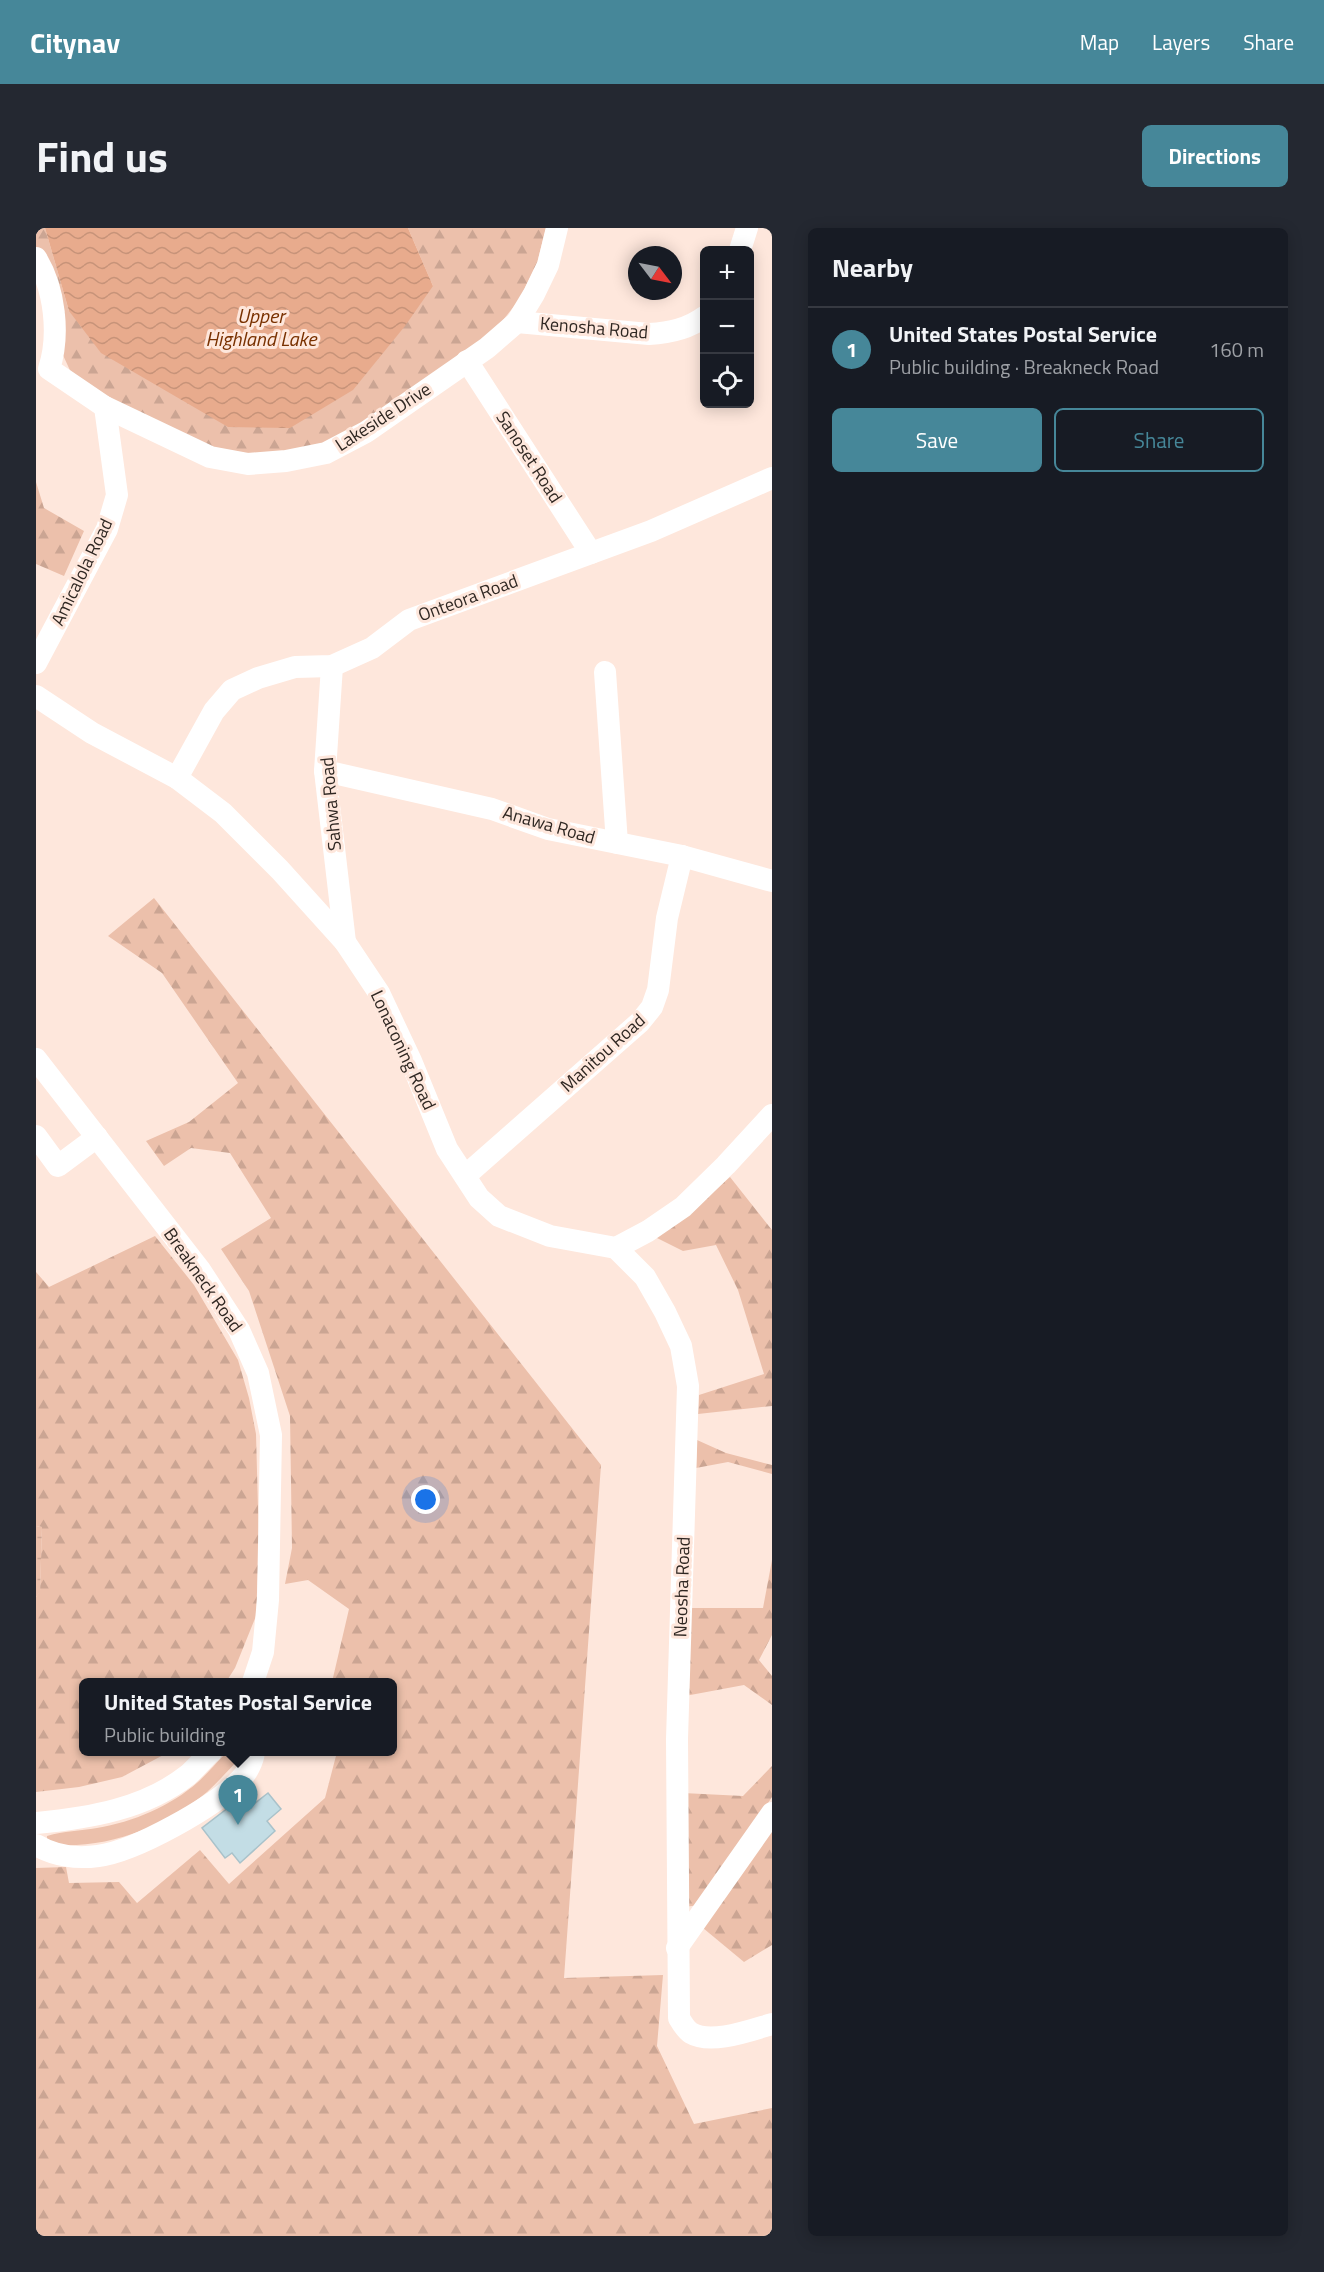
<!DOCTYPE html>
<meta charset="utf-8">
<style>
:root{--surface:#171b24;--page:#242831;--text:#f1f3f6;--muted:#9ea1a6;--line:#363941;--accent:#468799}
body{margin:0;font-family:"Titillium Web",sans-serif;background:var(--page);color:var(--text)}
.controls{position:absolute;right:18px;top:18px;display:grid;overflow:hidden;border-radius:9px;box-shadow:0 3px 15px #0003}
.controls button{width:54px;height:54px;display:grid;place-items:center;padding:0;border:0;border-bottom:2px solid var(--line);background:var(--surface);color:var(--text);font:30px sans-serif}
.compass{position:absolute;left:592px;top:18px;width:54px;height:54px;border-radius:50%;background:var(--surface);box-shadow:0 3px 15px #0003;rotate:122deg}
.you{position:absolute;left:390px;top:1272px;width:21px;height:21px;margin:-15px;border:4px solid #fff;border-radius:50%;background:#1a73e8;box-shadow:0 0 0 9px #1a73e833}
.badge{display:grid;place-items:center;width:39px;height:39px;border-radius:50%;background:var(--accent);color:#fff;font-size:20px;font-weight:700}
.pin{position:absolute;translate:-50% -50px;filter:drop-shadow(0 2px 3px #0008)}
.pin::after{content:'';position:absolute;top:32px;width:21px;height:18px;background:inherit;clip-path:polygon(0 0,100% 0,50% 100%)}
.popup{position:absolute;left:43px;top:1450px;width:318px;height:78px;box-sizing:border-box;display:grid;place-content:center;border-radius:9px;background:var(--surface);filter:drop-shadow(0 2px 4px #0005);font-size:20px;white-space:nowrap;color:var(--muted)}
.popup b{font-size:22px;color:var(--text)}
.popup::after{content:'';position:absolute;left:50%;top:100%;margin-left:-12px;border:12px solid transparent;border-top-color:var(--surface)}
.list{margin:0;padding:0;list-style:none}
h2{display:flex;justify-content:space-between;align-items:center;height:78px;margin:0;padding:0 24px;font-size:26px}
h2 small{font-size:20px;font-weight:400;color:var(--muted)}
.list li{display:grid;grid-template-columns:39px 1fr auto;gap:18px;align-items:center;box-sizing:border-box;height:84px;padding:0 24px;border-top:2px solid var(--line)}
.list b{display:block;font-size:22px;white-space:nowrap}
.list p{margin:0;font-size:20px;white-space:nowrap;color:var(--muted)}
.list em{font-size:20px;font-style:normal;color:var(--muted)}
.actions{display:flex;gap:12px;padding:18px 24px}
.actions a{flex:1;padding:14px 0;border:2px solid var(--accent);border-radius:9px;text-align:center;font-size:21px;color:var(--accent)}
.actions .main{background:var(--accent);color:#fff}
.icon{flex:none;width:33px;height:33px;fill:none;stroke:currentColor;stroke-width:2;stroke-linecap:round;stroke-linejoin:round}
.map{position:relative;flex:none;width:736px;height:2008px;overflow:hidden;border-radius:9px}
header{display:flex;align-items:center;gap:36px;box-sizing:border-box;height:84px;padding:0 30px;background:var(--accent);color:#fff}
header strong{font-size:28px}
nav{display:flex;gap:33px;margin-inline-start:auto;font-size:21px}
.intro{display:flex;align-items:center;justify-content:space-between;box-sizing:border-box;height:144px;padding:0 36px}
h1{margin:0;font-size:42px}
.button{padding:15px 27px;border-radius:9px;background:var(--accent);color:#fff;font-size:21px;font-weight:700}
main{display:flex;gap:36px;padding:0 36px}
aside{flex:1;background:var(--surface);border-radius:9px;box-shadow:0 3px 15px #0003}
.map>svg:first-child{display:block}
.grass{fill:#ecc0ab}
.forest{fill:url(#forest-firs)}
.wetland{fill:url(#wetland-marsh)}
.water{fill:url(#water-waves)}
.building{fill:#c3dde5;stroke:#a9c2ca;stroke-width:1.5}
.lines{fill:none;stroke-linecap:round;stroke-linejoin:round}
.minor{stroke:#fff;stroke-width:22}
.labels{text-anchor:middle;stroke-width:6;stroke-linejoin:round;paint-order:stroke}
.street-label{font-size:18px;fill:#2f2722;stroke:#fee7dc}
.water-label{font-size:20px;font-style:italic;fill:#793100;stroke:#fee7dc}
</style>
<header>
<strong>Citynav</strong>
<nav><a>Map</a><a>Layers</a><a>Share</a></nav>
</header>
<div class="intro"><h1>Find us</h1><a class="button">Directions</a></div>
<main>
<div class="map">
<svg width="736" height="2008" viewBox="0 0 736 2008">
<defs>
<pattern id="forest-firs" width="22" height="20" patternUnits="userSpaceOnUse" patternTransform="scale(1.5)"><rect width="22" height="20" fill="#ecc0ab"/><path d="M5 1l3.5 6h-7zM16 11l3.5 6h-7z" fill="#cba593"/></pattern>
<pattern id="wetland-marsh" width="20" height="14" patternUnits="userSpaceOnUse" patternTransform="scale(1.5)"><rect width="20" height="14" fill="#ecc0ab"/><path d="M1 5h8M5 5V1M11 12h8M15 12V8" fill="none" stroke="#cba593"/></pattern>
<pattern id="water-waves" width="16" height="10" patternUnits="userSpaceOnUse" patternTransform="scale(1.5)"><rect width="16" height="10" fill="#e8ab8d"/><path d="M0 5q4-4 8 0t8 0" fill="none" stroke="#c79379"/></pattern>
</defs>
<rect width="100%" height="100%" fill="#fee7dc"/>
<path class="grass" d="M191,1524H208L207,1527C195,1539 183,1553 171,1564C129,1600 66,1623 11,1616V1608C28,1603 44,1603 61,1600C97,1594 135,1578 162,1554C172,1545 181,1534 191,1524Z"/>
<g class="forest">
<polygon points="0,0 9,0 33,83 397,58 372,0 510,0 501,35 483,72 460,101 335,190 288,215 240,228 174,222 38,151 26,125 0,22"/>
<polygon points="0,254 8,280 48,303 28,348 0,336"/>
<polygon points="118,670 565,1237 528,1750 627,1747 621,1818 658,1896 736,1880 736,2008 0,2008 0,1640 30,1639 33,1655 83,1654 101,1675 164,1622 193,1656 289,1570 301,1524 356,1524 356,1454 296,1454 313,1381 272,1352 249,1356 256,1320 254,1188 213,1063 185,1021 235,990 194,925 155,920 128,938 110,913 153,894 202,855 126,745 72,708"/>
<polygon points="694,949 736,1002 736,1178 662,1186 663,1167 728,1146 702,1062 680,1017 647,1023 619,1009 659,980"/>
<polygon points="119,1008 158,1057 202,1132 213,1170 220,1206 223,1317 220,1388 199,1440 190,1454 47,1454 47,1524 133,1524 86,1549 43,1559 0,1564 0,1369 4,1363 6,1299 0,1298 0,1044 13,1059"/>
<polygon points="661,1212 690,1225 736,1237 736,1246 692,1234 660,1240"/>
<polygon points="736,1332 736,1407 723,1432 736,1448 736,1477 708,1457 649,1468 654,1380 727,1380"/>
<polygon points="736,1538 736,1569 665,1677 647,1679 647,1565 707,1568"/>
<polygon points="736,1598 736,1717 708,1734 667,1700"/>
</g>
<polygon class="wetland" points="0,1298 6,1299 4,1364 0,1369"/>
<polygon class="water" points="9,0 372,0 397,58 369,98 317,162 254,200 192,199 65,125 33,83"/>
<polygon class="building" points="232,1565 245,1581 231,1593 239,1603 204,1635 196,1625 189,1630 166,1600 201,1573 204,1576 212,1569 218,1576"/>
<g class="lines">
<g class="minor">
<polyline points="704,22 711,0"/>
<path d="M0,30C19,61 24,107 13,141L69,179L174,229L212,236L250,233L290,225L330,204L451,120L481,94L498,66L512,37L521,0"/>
<path d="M481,94L613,106C633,105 652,101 668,89"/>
<polyline points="431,133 555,325"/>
<polyline points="0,435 71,301 81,267 69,179"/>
<polyline points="296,438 289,543 309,714"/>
<polyline points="569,444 581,615"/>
<polyline points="0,468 56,505 141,550 187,585 244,642 309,714 343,765 375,833 411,921 443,970 463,988 514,1008 580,1020 612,1003 647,979 690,937 736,887"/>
<polyline points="289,543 456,581 512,601 646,628 736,653"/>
<polyline points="141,550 178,483 196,462 222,450 259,439 296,438 336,420 373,392 615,303 736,250"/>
<polyline points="0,831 164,1042 203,1102 222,1145 235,1207 232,1372 227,1424 217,1454"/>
<polyline points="0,908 22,938 61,909"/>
<polyline points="429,948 604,794 616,779 622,762 631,690 646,628"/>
<path d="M580,1020L609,1049L629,1084L645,1118L652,1158L641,1511L643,1790C646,1795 650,1802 655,1805C675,1817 715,1802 736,1796"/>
<path d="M0,1595C53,1590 109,1581 152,1547C160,1540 167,1531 175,1524"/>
<path d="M0,1617C18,1628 41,1631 62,1628C100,1623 178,1579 204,1552C211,1545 217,1533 218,1524"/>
<polyline points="641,1720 736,1585"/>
</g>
</g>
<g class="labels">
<g class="street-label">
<text transform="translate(558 100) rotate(5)" y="6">Kenosha Road</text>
<text transform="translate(347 189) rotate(-33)" y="6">Lakeside Drive</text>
<text transform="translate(493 229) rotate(57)" y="6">Sanoset Road</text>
<text transform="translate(46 344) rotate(-64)" y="6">Amicalola Road</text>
<text transform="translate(432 370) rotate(-20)" y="6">Onteora Road</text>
<text transform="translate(295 576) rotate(-95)" y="6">Sahwa Road</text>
<text transform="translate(513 597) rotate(16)" y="6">Anawa Road</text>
<text transform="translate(367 822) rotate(65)" y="6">Lonaconing Road</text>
<text transform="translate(567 825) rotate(-42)" y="6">Manitou Road</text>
<text transform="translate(167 1052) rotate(55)" y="6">Breakneck Road</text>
<text transform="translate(646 1359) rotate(-88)" y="6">Neosha Road</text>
</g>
<g class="water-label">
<text x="225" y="95">Upper<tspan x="225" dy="23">Highland Lake</tspan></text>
</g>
</g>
</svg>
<div class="controls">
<button>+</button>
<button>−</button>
<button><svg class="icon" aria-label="locate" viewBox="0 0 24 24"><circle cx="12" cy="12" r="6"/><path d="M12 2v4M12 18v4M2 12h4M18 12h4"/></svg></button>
</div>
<svg class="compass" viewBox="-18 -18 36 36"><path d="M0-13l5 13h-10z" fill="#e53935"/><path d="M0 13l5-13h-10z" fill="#9ea1a6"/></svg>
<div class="you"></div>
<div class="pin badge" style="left:202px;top:1597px">1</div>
<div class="popup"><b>United States Postal Service</b>Public building</div>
</div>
<aside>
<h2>Nearby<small></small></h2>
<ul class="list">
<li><span class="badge">1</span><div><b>United States Postal Service</b><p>Public building · Breakneck Road</p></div><em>160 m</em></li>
</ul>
<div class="actions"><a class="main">Save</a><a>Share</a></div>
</aside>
</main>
